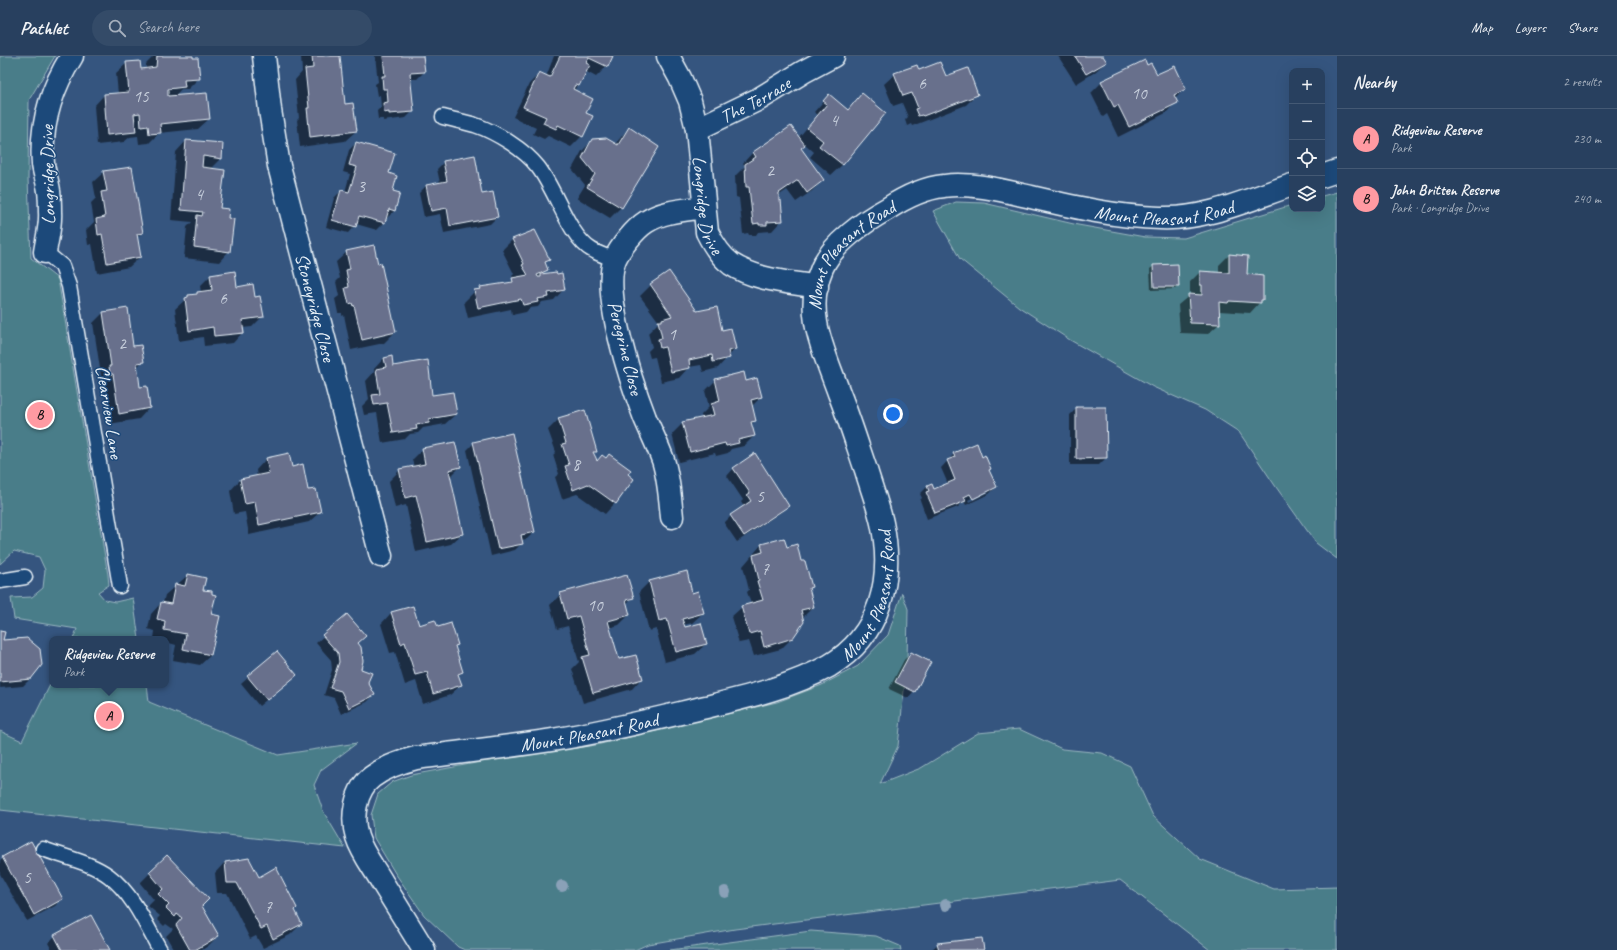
<!DOCTYPE html>
<meta charset="utf-8">
<style>
:root{--surface:#28405f;--page:#344b68;--text:#f1f3f6;--muted:#a5afbd;--line:#445974;--accent:#ff9aa2}
body{margin:0;font-family:Caveat,sans-serif;background:var(--page);color:var(--text)}
.controls{position:absolute;right:12px;top:12px;display:grid;overflow:hidden;border-radius:8px;box-shadow:0 4px 16px #0002}
.controls button{width:36px;height:36px;display:grid;place-items:center;padding:0;border:0;border-bottom:1px solid var(--line);background:var(--surface);color:var(--text);font:20px sans-serif}
.you{position:absolute;left:893px;top:358px;width:14px;height:14px;margin:-10px;border:3px solid #fff;border-radius:50%;background:#1a73e8;box-shadow:0 0 0 6px #1a73e833}
.badge{display:grid;place-items:center;width:26px;height:26px;border-radius:50%;background:var(--accent);color:#111;font-size:13px;font-weight:700}
.pin{position:absolute;translate:-50% -50%;border:2px solid #fff;box-shadow:0 1px 4px #0006}
.popup{position:absolute;left:49px;top:580px;width:120px;height:52px;box-sizing:border-box;display:grid;place-content:center;border-radius:8px;background:var(--surface);filter:drop-shadow(0 1px 3px #0005);font-size:13px;white-space:nowrap;color:var(--muted)}
.popup b{font-size:15px;color:var(--text)}
.popup::after{content:'';position:absolute;left:50%;top:100%;margin-left:-8px;border:8px solid transparent;border-top-color:var(--surface)}
.list{margin:0;padding:0;list-style:none}
h2{display:flex;justify-content:space-between;align-items:center;height:52px;margin:0;padding:0 16px;font-size:17px}
h2 small{font-size:13px;font-weight:400;color:var(--muted)}
.list li{display:grid;grid-template-columns:26px 1fr auto;gap:12px;align-items:center;box-sizing:border-box;height:60px;padding:0 16px;border-top:1px solid var(--line)}
.list b{display:block;font-size:15px;white-space:nowrap}
.list p{margin:0;font-size:13px;white-space:nowrap;color:var(--muted)}
.list em{font-size:13px;font-style:normal;color:var(--muted)}
.icon{flex:none;width:22px;height:22px;fill:none;stroke:currentColor;stroke-width:2;stroke-linecap:round;stroke-linejoin:round}
.map{position:relative;flex:none;width:1337px;height:894px;overflow:hidden}
header{display:flex;align-items:center;gap:24px;box-sizing:border-box;height:56px;padding:0 20px;background:var(--surface);border-bottom:1px solid var(--line)}
header strong{font-size:19px}
nav{display:flex;gap:22px;margin-inline-start:auto;font-size:14px}
.search{width:280px;height:36px;background:var(--page);display:flex;align-items:center;gap:10px;box-sizing:border-box;padding:0 14px;border-radius:22px;color:var(--muted);font-size:15px}
main{display:flex}
aside{flex:1;background:var(--surface)}
.map>svg:first-child{display:block}
.green{fill:#4a7d89;stroke:#99b7c0}
.shadow{fill:#0007;fill-rule:evenodd}
.building{fill:#686f8c;stroke:#e8f1f8}
.lines{fill:none;stroke-linecap:round;stroke-linejoin:round}
.lane-casing{stroke:#e8f1f8;stroke-width:17}
.street-casing{stroke:#e8f1f8;stroke-width:25}
.lane{stroke:#1f4a7a;stroke-width:14}
.street{stroke:#1f4a7a;stroke-width:22}
.tree{fill:#8aa1b8}
.labels{text-anchor:middle;stroke-width:3;stroke-linejoin:round;paint-order:stroke}
.number-label{font-size:17px;fill:#c8d0dd}
.street-label{font-size:19px;fill:#e8f1f8;stroke:#1f4a7a}
</style>
<header>
<strong>Pathlet</strong>
<div class="search"><svg class="icon" aria-label="search" viewBox="0 0 24 24"><circle cx="10" cy="10" r="6"/><path d="M15 15l6 6"/></svg>Search here</div>
<nav><a>Map</a><a>Layers</a><a>Share</a></nav>
</header>
<main>
<div class="map">
<svg width="1337" height="894" viewBox="0 0 1337 894">
<rect width="100%" height="100%" fill="#35557f"/>
<filter id="ink" filterUnits="userSpaceOnUse"><feTurbulence type="fractalNoise" baseFrequency=".025" numOctaves="2"/><feDisplacementMap in="SourceGraphic" scale="8" xChannelSelector="R" yChannelSelector="G"/><feConvolveMatrix kernelMatrix="1 2 1 2 8 2 1 2 1" color-interpolation-filters="sRGB"/></filter>
<g filter="url(#ink)">
<g class="green">
<polygon points="0,0 55,0 29,44 28,122 31,202 58,223 108,519 109,529 98,536 105,544 115,546 133,542 139,583 73,583 77,573 14,563 11,542 32,541 43,532 45,514 39,501 14,495 0,508"/>
<polygon points="1337,136 1337,503 1316,487 1276,431 1239,376 1205,354 1153,331 1070,284 1019,251 960,203 933,155 956,146 984,147 1078,169 1145,181 1184,182 1292,149 1292,153 1322,153 1322,140"/>
<polygon points="902,537 908,553 907,607 898,690 880,728 921,712 978,677 1019,673 1062,693 1102,697 1130,710 1153,760 1200,803 1274,833 1337,831 1337,894 1210,894 1120,824 735,873 648,888 635,894 465,894 458,891 424,859 395,817 374,782 371,759 378,738 392,726 411,719 481,706 596,689 777,646 822,629 858,610 888,579"/>
<polygon points="52,625 52,629 147,629 149,646 278,699 357,687 321,714 314,729 323,755 345,792 0,754 0,675 22,685"/>
<polygon points="811,875 876,880 900,890 901,894 670,894"/>
</g>
<g class="shadow">
<polygon points="154,0 192,0 199,22 188,33 181,33 174,41 209,63 198,73 159,77 149,87 139,88 138,80 130,81 124,86 97,89 94,50 104,39 118,38 116,17 127,7 140,14 146,13 146,8"/>
<polygon points="301,0 339,0 344,49 356,75 345,85 300,91 297,64 299,62 295,24 302,16"/>
<polygon points="375,0 422,0 424,16 417,23 410,23 413,55 406,62 383,65 383,63 378,63 377,55 381,51 380,39 377,40 375,28 378,26"/>
<polygon points="554,0 612,0 607,10 596,21 585,15 578,30 574,34 585,58 582,80 571,91 548,80 544,83 533,78 536,72 513,61 529,28 540,17 546,21"/>
<polygon points="1058,0 1102,0 1106,6 1095,16 1076,28"/>
<polygon points="1146,10 1157,20 1185,32 1175,43 1176,46 1166,57 1118,81 1107,58 1103,61 1091,37 1102,26"/>
<polygon points="918,15 946,22 977,38 966,49 912,70 911,68 907,70 905,64 908,61 902,47 893,50 884,28 895,18"/>
<polygon points="862,38 885,57 842,109 831,119 810,101 814,96 805,88 800,93 823,124 812,135 796,146 787,134 778,140 782,164 772,175 758,176 756,179 749,179 748,177 743,178 739,142 736,141 735,120 745,110 743,107 753,96 798,82 818,59 814,56 829,39 847,54"/>
<polygon points="629,72 621,151 610,162 577,142 585,129 572,113 582,95 593,84 615,88"/>
<polygon points="186,85 221,102 210,113 219,153 227,163 229,195 219,206 184,202 187,171 192,166 171,164 176,96"/>
<polygon points="356,87 388,118 392,136 399,138 394,155 387,162 385,161 384,167 377,174 356,168 348,177 326,171 334,142 341,135 345,136 350,118 343,116 349,94"/>
<polygon points="444,106 482,139 497,161 490,168 444,177 440,158 424,161 419,137 426,130 440,127 437,113"/>
<polygon points="104,116 142,177 136,182 140,201 129,211 97,217 92,188 88,189 86,174 94,166 91,147 96,142 93,126"/>
<polygon points="535,175 549,203 544,208 547,213 541,219 556,217 564,233 554,244 542,246 538,251 530,252 526,256 512,259 511,253 468,262 464,246 475,235 480,232 508,228 514,223 512,220 514,218 502,194 512,184"/>
<polygon points="347,196 395,276 384,287 351,294 344,259 342,260 342,257 338,257 335,243 339,240 336,226 340,222 336,206"/>
<polygon points="1229,199 1246,219 1262,221 1262,244 1250,257 1219,255 1219,268 1208,278 1180,277 1178,249 1190,239 1190,226 1200,216 1219,217 1219,209"/>
<polygon points="1154,210 1178,230 1175,233 1151,234 1150,213"/>
<polygon points="669,217 697,256 722,275 735,293 718,312 703,316 701,309 689,311 679,322 661,326 655,301 650,302 648,295 652,291 648,277 659,266 640,240 651,229"/>
<polygon points="210,220 254,242 263,260 252,271 242,272 243,276 233,287 204,290 203,281 179,285 175,253 189,240 201,236 200,230"/>
<polygon points="103,257 143,305 136,312 139,332 149,352 139,363 109,368 103,328 100,328 99,322 101,319 93,267"/>
<polygon points="384,302 392,311 456,358 445,368 423,372 418,377 410,378 405,383 382,387 377,357 364,359 362,350 369,343 366,325 374,316 374,313"/>
<polygon points="716,324 761,341 752,350 755,364 751,369 754,380 744,390 731,393 728,397 716,400 715,397 679,406 672,378 683,367 702,363 701,359 709,351 705,335"/>
<polygon points="1077,352 1105,352 1106,402 1099,409 1070,409 1070,359"/>
<polygon points="559,363 596,395 593,398 597,405 627,418 633,423 615,447 605,458 577,438 562,443 555,421 559,418 553,399 556,396 548,374"/>
<polygon points="474,387 534,476 527,483 521,484 522,487 515,494 491,500 467,394"/>
<path d="M976,389L996,431L989,438L966,449L964,445L958,451L927,463L920,444L922,442L920,438L927,431L934,434L948,428L941,412L954,398ZM989,434V436L969,446L968,444Z"/>
<polygon points="423,393 460,411 450,421 462,478 451,488 416,496 406,449 395,452 389,425 400,414 414,411 412,404"/>
<polygon points="288,398 291,412 320,456 309,466 249,479 245,456 234,458 230,435 240,424 257,421 256,414 266,403"/>
<polygon points="733,413 788,449 781,456 737,486 724,467 731,460 744,451 741,446 743,444 727,420"/>
<polygon points="761,489 786,492 801,507 810,531 808,533 813,551 802,562 792,582 781,593 754,600 749,585 739,587 731,561 742,551 751,548 747,536 749,534 743,510"/>
<polygon points="686,516 692,538 703,557 692,567 683,569 684,572 706,588 695,598 665,606 656,573 649,575 639,536 649,526"/>
<polygon points="188,519 202,534 210,559 211,599 200,609 173,604 176,589 166,586 166,583 154,583 155,575 148,573 151,558 161,547 163,547 165,539"/>
<polygon points="561,538 632,542 626,548 629,559 619,569 609,572 618,605 642,622 632,633 583,647 572,613 579,606 568,570 557,573 550,549"/>
<polygon points="391,557 418,570 437,572 457,589 455,591 462,616 458,620 461,629 450,639 423,648 416,625 405,629 395,596 390,597 381,568"/>
<polygon points="347,559 365,580 357,588 360,613 374,639 367,646 341,658 334,642 324,639 332,614 331,604 316,587"/>
<polygon points="0,576 2,585 30,623 23,630 0,632"/>
<polygon points="277,596 296,619 259,650 241,628"/>
<polygon points="911,597 914,635 908,642 889,633 904,604"/>
<polygon points="31,786 62,843 55,850 27,865 0,818 0,804"/>
<polygon points="167,800 218,880 208,890 202,894 174,894 166,880 173,873 166,868 164,870 157,863 160,860 148,850 154,844 140,827"/>
<polygon points="225,806 258,822 294,854 301,868 290,879 263,892 256,880 250,883 227,837 217,837 215,817"/>
<polygon points="55,880 109,894 52,894 48,887"/>
<polygon points="938,888 983,894 931,894"/>
</g>
<g class="building">
<polygon points="157,0 193,0 193,2 198,2 200,23 184,24 185,31 168,33 168,40 207,37 210,63 160,68 161,77 149,78 148,70 141,71 140,57 134,58 136,76 107,79 104,38 129,36 126,6 140,5 141,13 156,11"/>
<polygon points="312,0 340,0 345,48 353,47 357,75 310,81 307,52 309,52 305,13 313,12"/>
<polygon points="383,0 423,0 425,16 410,17 414,56 389,58 389,56 384,57 383,47 388,46 387,33 383,33 382,20 385,20"/>
<polygon points="560,0 613,0 608,11 589,2 586,7 590,9 579,30 575,29 573,33 593,43 586,57 593,60 583,81 558,69 556,73 543,67 546,61 523,51 539,16 550,21"/>
<polygon points="1075,0 1103,0 1107,6 1086,18"/>
<polygon points="1145,4 1147,9 1151,7 1157,18 1175,10 1186,33 1174,39 1178,47 1129,71 1118,49 1114,51 1101,25"/>
<polygon points="940,6 946,20 968,12 978,39 923,60 922,59 918,60 915,53 918,52 912,37 903,40 894,17 917,9 919,14"/>
<polygon points="862,37 886,57 843,109 819,90 823,85 807,72 827,48 823,45 829,38 848,54"/>
<polygon points="791,70 805,89 801,92 824,124 807,137 798,124 779,137 779,145 781,144 783,165 767,166 767,169 759,169 759,167 753,168 749,131 746,131 745,108 756,101 753,96"/>
<polygon points="629,71 659,91 622,152 587,131 595,118 582,102 592,83 606,82 618,89"/>
<polygon points="186,84 223,87 222,103 203,100 202,111 225,114 220,152 229,153 228,162 234,163 230,196 194,191 197,159 202,160 203,156 181,154"/>
<polygon points="356,86 395,97 389,117 397,120 393,135 400,137 395,155 389,153 385,167 359,160 356,171 332,164 341,134 349,136 357,111 349,109"/>
<polygon points="475,99 482,138 493,136 498,161 450,170 447,152 431,155 426,129 447,125 443,105"/>
<polygon points="132,111 143,177 137,178 141,201 107,207 102,178 98,179 96,163 105,161 101,136 107,135 103,115"/>
<polygon points="535,174 550,204 545,206 548,214 537,219 538,221 541,221 541,218 556,216 557,218 562,217 565,234 548,237 549,241 537,243 538,246 523,249 521,243 478,252 474,234 481,233 480,231 513,226 512,222 528,219 522,209 524,208 512,183"/>
<polygon points="374,189 378,208 381,207 396,276 362,284 354,249 353,250 352,247 349,248 345,232 349,231 346,214 350,213 346,195"/>
<polygon points="1229,198 1248,200 1247,218 1263,220 1263,244 1261,244 1261,247 1229,245 1228,247 1219,246 1220,268 1190,267 1188,238 1202,239 1202,229 1200,229 1200,215 1229,217"/>
<polygon points="1178,208 1179,231 1154,231 1153,209"/>
<polygon points="235,215 237,231 253,228 255,241 260,240 264,261 242,264 244,277 214,280 213,271 189,275 185,242 188,241 188,239 197,238 197,236 212,234 210,219"/>
<polygon points="669,215 697,255 717,251 722,274 731,272 736,293 728,295 730,302 713,306 712,299 689,304 690,312 671,316 665,291 660,292 658,283 662,282 658,265 662,265 662,263 672,260 650,228"/>
<polygon points="128,252 133,290 141,289 144,306 137,307 140,331 147,330 150,352 119,358 113,318 110,318 109,310 111,310 103,256"/>
<polygon points="392,300 393,310 428,304 432,339 453,336 457,358 429,363 429,367 416,369 417,373 393,377 387,347 374,349 372,339 380,338 376,313 386,311 384,302"/>
<polygon points="744,316 746,325 757,322 762,341 751,344 756,365 751,366 755,380 738,384 739,387 726,390 725,387 690,396 682,366 714,359 711,348 720,345 715,323"/>
<polygon points="1076,351 1106,351 1107,402 1076,403"/>
<polygon points="585,354 597,396 593,396 596,402 597,405 602,399 606,402 609,398 631,414 628,418 634,423 616,448 588,428 573,434 565,410 569,409 562,388 566,387 558,362"/>
<polygon points="512,377 535,476 521,479 523,488 498,493 473,386"/>
<polygon points="455,386 461,411 449,414 463,478 427,486 416,439 405,442 399,413 425,408 422,392"/>
<polygon points="977,387 982,401 985,399 991,413 989,414 997,431 973,443 970,438 964,441 966,445 935,457 926,436 929,435 927,430 932,428 934,433 955,424 947,404 955,401 953,397"/>
<polygon points="289,397 292,411 303,408 308,434 316,433 321,456 259,469 255,446 245,448 240,423 269,417 266,402"/>
<polygon points="755,397 789,450 744,480 730,459 751,445 747,439 750,437 733,412"/>
<polygon points="784,482 787,491 797,488 801,505 805,505 812,531 809,532 814,551 801,554 804,566 793,582 764,591 760,575 749,578 741,550 763,544 757,525 759,524 753,499 763,496 761,488"/>
<polygon points="687,515 692,537 698,535 704,557 682,563 685,571 701,567 707,588 676,596 667,563 659,565 649,525"/>
<polygon points="188,518 206,522 203,534 212,535 212,538 216,539 211,558 220,560 211,599 183,593 186,578 164,574 165,565 157,563 161,546 171,548 175,528 185,530"/>
<polygon points="627,519 634,542 626,544 630,559 608,565 619,603 636,599 643,623 593,637 582,601 590,599 579,560 567,563 560,537"/>
<polygon points="413,550 419,569 435,564 438,571 451,567 458,589 455,590 463,616 458,618 462,629 433,638 427,616 415,619 405,586 401,588 391,556"/>
<polygon points="347,558 366,580 358,587 361,591 363,605 361,613 372,617 368,626 375,639 349,652 341,635 330,632 339,606 338,597 322,579"/>
<polygon points="0,575 5,576 3,584 27,582 40,593 42,609 31,623 0,626"/>
<polygon points="277,595 297,619 267,644 247,620"/>
<polygon points="911,596 931,606 915,636 895,626"/>
<polygon points="31,785 63,843 34,859 2,801"/>
<polygon points="167,799 209,843 202,850 219,880 195,894 190,894 176,869 182,862 177,858 175,861 166,852 169,849 158,838 163,833 149,816"/>
<polygon points="249,802 259,821 276,811 297,852 295,854 302,868 273,883 267,870 261,873 237,827 227,827 225,806"/>
<polygon points="91,859 110,894 62,894 54,879"/>
<polygon points="982,882 984,894 939,894 937,887"/>
</g>
<g class="lines">
<defs>
<g id="lane">
<path d="M443,61C454,64 465,66 475,69C496,76 525,94 538,111C556,134 569,181 592,194C599,198 608,201 615,204"/>
<polyline points="45,196 62,210 69,230 120,530"/>
<polyline points="0,525 25,521"/>
<path d="M43,793C64,801 92,807 109,820C133,838 146,869 160,894"/>
</g>
<g id="street">
<path id="s1" d="M264,0L270,54L279,110L381,500"/>
<path id="s2" d="M668,0L680,22L690,45L697,73L707,176C713,188 720,200 731,208C755,224 789,226 817,231"/>
<path id="s3" d="M697,73L759,43L803,16L833,0"/>
<polyline points="1322,120 1337,115"/>
<path d="M45,196C47,183 51,169 50,156C50,149 50,142 49,135C48,126 44,117 43,108C40,68 51,33 72,0"/>
<path d="M672,461C670,442 669,423 663,404C658,390 651,376 645,362C632,328 601,237 615,203C620,192 635,173 646,166C663,155 685,154 704,151"/>
<path id="s4" d="M424,894C410,871 396,849 382,826C374,812 362,797 357,781C351,762 355,734 372,721C385,711 400,706 416,702C461,696 507,691 552,684C604,676 655,663 706,651C747,641 791,631 829,610C881,579 894,523 882,467C878,449 871,431 866,414C857,388 849,362 839,337C824,295 803,256 822,212C832,188 865,165 887,153C904,142 923,132 944,130C970,126 1005,135 1031,141C1074,151 1116,161 1160,162C1205,164 1250,143 1292,129"/>
</g>
</defs>
<use href="#lane" class="lane-casing"/>
<use href="#street" class="street-casing"/>
<use href="#lane" class="lane"/>
<use href="#street" class="street"/>
</g>
<g class="tree">
<circle cx="562" cy="830" r="6"/>
<circle cx="725" cy="836" r="6"/>
<circle cx="946" cy="849" r="6"/>
</g>
</g>
<g class="labels">
<g class="number-label">
<text x="922" y="33">6</text>
<text x="1139" y="43">10</text>
<text x="141" y="46">15</text>
<text x="834" y="70">4</text>
<text x="770" y="120">2</text>
<text x="361" y="136">3</text>
<text x="199" y="144">4</text>
<text x="223" y="248">6</text>
<text x="672" y="284">1</text>
<text x="122" y="293">2</text>
<text x="576" y="414">8</text>
<text x="760" y="446">5</text>
<text x="765" y="519">7</text>
<text x="595" y="555">10</text>
<text x="27" y="827">5</text>
<text x="268" y="857">7</text>
</g>
<g class="street-label">
<text dy="7" stroke="none"><textPath href="#s3" startOffset="65">The Terrace</textPath></text>
<text transform="translate(47 119) rotate(-91)" y="7">Longridge Drive</text>
<text dy="7" stroke="none"><textPath href="#s2" startOffset="156">Longridge Drive</textPath></text>
<text dy="7" stroke="none"><textPath href="#s4" startOffset="1475">Mount Pleasant Road</textPath></text>
<text dy="7" stroke="none"><textPath href="#s4" startOffset="1127">Mount Pleasant Road</textPath></text>
<text dy="7" stroke="none"><textPath href="#s1" startOffset="257">Stoneyridge Close</textPath></text>
<text transform="translate(626 292) rotate(76)" y="7">Peregrine Close</text>
<text transform="translate(110 356) rotate(81)" y="7">Clearview Lane</text>
<text dy="7" stroke="none"><textPath href="#s4" startOffset="756">Mount Pleasant Road</textPath></text>
<text dy="7" stroke="none"><textPath href="#s4" startOffset="420">Mount Pleasant Road</textPath></text>
</g>
</g>
</svg>
<div class="controls">
<button>+</button>
<button>−</button>
<button><svg class="icon" aria-label="locate" viewBox="0 0 24 24"><circle cx="12" cy="12" r="6"/><path d="M12 2v4M12 18v4M2 12h4M18 12h4"/></svg></button>
<button><svg class="icon" aria-label="layers" viewBox="0 0 24 24"><path d="M12 4l9 5-9 5-9-5zM3 14l9 5 9-5"/></svg></button>
</div>
<div class="you"></div>
<div class="pin badge" style="left:109px;top:660px">A</div>
<div class="popup"><b>Ridgeview Reserve</b>Park</div>
<div class="pin badge" style="left:40px;top:359px">B</div>
</div>
<aside>
<h2>Nearby<small>2 results</small></h2>
<ul class="list">
<li><span class="badge">A</span><div><b>Ridgeview Reserve</b><p>Park</p></div><em>230 m</em></li>
<li><span class="badge">B</span><div><b>John Britten Reserve</b><p>Park · Longridge Drive</p></div><em>240 m</em></li>
</ul>
</aside>
</main>
